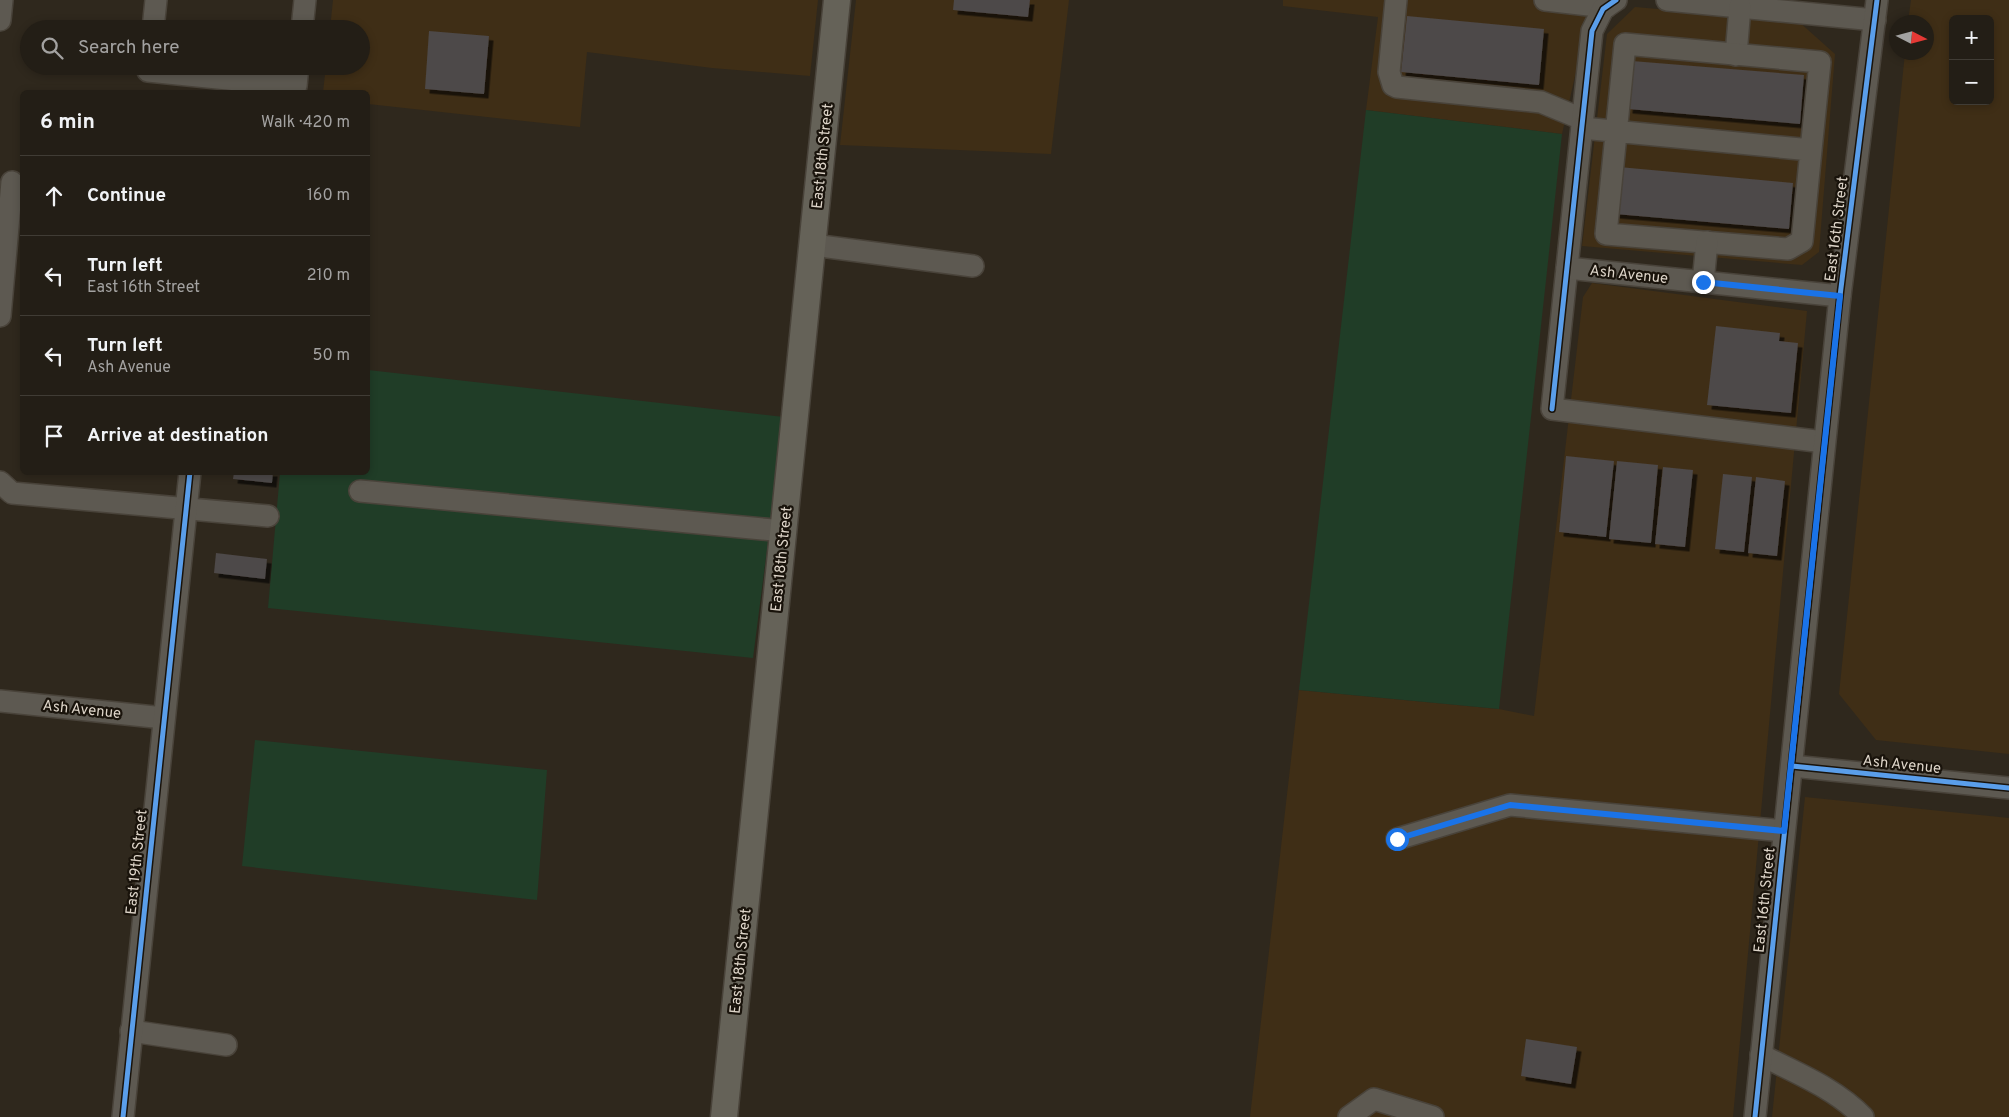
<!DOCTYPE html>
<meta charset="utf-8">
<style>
:root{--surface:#231e16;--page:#2f2b23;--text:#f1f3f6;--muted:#a3a2a1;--line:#403c35}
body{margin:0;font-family:Overpass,sans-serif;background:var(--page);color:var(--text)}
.controls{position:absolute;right:15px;top:15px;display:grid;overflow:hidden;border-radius:8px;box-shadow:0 2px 8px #0003}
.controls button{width:45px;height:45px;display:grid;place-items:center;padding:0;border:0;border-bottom:1px solid var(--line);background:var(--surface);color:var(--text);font:25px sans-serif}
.compass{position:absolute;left:1889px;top:15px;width:45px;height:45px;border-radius:50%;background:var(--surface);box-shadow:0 2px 8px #0003;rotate:96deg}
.stop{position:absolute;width:15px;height:15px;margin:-11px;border:4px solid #1a73e8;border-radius:50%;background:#fff}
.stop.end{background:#1a73e8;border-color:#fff;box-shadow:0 1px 5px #0008}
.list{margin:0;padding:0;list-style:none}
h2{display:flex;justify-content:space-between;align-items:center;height:65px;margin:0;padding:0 20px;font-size:21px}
h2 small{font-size:16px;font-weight:400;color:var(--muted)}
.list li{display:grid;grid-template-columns:32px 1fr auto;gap:15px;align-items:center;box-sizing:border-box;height:80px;padding:0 20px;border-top:1px solid var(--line)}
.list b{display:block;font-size:19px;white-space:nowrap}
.list p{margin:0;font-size:16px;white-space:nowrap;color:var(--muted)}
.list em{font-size:16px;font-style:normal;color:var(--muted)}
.icon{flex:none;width:28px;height:28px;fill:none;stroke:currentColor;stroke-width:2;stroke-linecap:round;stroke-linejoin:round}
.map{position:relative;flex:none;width:2009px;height:1117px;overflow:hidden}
.search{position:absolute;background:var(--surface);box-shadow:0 2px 8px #0003;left:20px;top:20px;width:350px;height:55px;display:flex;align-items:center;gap:12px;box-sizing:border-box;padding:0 18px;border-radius:28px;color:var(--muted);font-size:19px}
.panel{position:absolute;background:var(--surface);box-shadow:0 2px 8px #0003;left:20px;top:90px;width:350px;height:385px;border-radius:8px}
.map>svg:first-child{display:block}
.built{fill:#3f2e16;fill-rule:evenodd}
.green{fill:#203d27}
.building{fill:#4d4848;filter:url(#shadow)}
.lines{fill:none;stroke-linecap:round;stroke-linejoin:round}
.minor-casing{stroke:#49433a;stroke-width:24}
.major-casing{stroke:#49433a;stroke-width:29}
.minor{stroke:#5d5951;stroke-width:21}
.major{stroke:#656258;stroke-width:26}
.cycleway-casing{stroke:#19130b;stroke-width:8}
.cycleway{stroke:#5a9eea;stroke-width:5}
.route{stroke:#1a73e8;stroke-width:6}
.labels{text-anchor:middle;stroke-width:4.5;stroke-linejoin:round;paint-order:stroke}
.street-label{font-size:15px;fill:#ded5c9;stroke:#19130b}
</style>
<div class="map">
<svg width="2009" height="1117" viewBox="0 0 2009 1117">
<defs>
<filter id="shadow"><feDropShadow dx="4.5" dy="4.5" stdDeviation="0" flood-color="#0009"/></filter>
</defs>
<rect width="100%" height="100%" fill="#2f281d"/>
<g class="built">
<polygon points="333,0 818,0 810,76 712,68 587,52 580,127 368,104 368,92 323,92 326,66 361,66 361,29 330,29"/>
<polygon points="856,0 1069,0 1051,154 840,145"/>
<polygon points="1283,0 1592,0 1562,134 1366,110 1378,17 1283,6"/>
<path d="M1911,0H2009V754L1876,740L1839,694L1905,53L1926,52V22H1908ZM1953,19H1990V101H1953Z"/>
<polygon points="1635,7 1798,21 1835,54 1819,252 1802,265 1582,246 1607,34"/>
<polygon points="1592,283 1807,311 1733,1117 1250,1117 1299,690 1499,709 1534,716 1583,297"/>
<polygon points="1805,797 2009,818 2009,1117 1772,1117"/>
</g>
<g class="green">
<polygon points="1366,110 1562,134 1499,709 1299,690"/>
<polygon points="368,370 784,417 753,658 268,608 280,473 368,472"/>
<polygon points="255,740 547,770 537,900 242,866"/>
</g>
<g class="building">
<polygon points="954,0 1030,0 1028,17 953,10"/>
<polygon points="1407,16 1544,29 1539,85 1401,72"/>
<polygon points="429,31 489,36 484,94 425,89"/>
<polygon points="1632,61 1804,75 1800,124 1628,109"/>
<polygon points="1619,167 1793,183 1789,229 1615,214"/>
<polygon points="1716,326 1780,333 1779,341 1798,343 1791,413 1707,405"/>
<polygon points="1566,456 1614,461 1606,537 1559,532"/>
<polygon points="1617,461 1658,465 1651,543 1609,539"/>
<polygon points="1663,467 1693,470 1685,547 1655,544"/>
<polygon points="234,472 273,472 272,483 233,479"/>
<polygon points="1723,474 1752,477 1744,552 1715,549"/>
<polygon points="1756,477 1785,481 1777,556 1748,553"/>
<polygon points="216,553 267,559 265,579 214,573"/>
<polygon points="1526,1039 1577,1047 1571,1084 1521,1076"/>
</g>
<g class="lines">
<defs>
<g id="minor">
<polyline points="1396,0 1389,72 1393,85 1397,87 1541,102 1582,119"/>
<polyline points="1545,0 1606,7"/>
<polyline points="1616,0 1603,9 1592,31 1552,409 1824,442"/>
<polyline points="1667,0 1875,20"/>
<polyline points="0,20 2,0"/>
<polyline points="153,29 156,0"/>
<polyline points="302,29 305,0"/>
<polyline points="1736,55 1740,7"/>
<polyline points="149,66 148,71 296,86 298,66"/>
<polyline points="1582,128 1811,150 1802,241 1788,249 1606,234 1625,44 1820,62 1811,150"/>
<polyline points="813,245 973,266"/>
<polyline points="1567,268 1840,296"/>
<polyline points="1703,282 1707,242"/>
<polyline points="0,316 12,182"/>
<polyline points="0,482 12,493 268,516"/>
<polyline points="360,491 784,531"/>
<polyline points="0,701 164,718"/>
<polyline points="1792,766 2009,788"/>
<polyline points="1397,839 1510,805 1784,831"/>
<polyline points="131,1031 226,1045"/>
<path d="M1761,1055C1796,1073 1835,1088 1863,1117"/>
<polyline points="123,1117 190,472"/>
<polyline points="1349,1117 1374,1099 1433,1117"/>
<polyline points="1755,1117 1840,296 1877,0"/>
</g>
<polyline id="major" points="724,1117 837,0"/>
</defs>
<use href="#minor" class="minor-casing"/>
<use href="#major" class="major-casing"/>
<use href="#minor" class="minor"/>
<use href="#major" class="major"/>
<defs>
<g id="cycleway">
<polyline points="1552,409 1592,31 1603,9 1616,0"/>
<polyline points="1792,766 2009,788"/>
<polyline points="123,1117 190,472"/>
<polyline points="1755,1117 1840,296 1877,0"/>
</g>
</defs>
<use href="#cycleway" class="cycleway-casing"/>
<use href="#cycleway" class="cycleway"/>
</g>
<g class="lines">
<polyline class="route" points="1397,839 1510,805 1784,831 1840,296 1703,282"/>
</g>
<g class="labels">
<g class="street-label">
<text transform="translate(822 156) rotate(-84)" y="5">East 18th Street</text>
<text transform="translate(1836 229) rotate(-83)" y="5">East 16th Street</text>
<text transform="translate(1629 274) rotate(6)" y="5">Ash Avenue</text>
<text transform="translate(781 559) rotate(-84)" y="5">East 18th Street</text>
<text transform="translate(82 709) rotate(6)" y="5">Ash Avenue</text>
<text transform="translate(1902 764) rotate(6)" y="5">Ash Avenue</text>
<text transform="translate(136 862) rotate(-84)" y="5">East 19th Street</text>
<text transform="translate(1764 900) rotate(-84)" y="5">East 16th Street</text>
<text transform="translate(740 961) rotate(-84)" y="5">East 18th Street</text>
</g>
</g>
</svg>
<div class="controls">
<button>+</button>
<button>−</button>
</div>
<svg class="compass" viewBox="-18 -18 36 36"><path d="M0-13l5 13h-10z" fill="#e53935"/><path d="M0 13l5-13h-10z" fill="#a3a2a1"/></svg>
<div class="stop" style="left:1397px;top:839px"></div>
<div class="stop end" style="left:1703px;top:282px"></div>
<div class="search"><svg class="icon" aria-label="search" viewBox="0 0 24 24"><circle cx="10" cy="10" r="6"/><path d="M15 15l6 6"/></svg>Search here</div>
<section class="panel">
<h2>6 min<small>Walk · 420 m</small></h2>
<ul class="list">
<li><svg class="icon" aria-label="ahead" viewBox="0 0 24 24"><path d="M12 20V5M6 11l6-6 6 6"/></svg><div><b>Continue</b></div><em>160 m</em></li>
<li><svg class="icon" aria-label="left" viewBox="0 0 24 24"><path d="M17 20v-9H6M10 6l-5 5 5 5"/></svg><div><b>Turn left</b><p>East 16th Street</p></div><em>210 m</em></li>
<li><svg class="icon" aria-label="left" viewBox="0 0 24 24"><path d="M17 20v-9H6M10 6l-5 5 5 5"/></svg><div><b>Turn left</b><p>Ash Avenue</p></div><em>50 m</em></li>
<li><svg class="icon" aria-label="arrive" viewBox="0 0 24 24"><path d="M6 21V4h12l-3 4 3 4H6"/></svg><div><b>Arrive at destination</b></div></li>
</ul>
</section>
</div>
